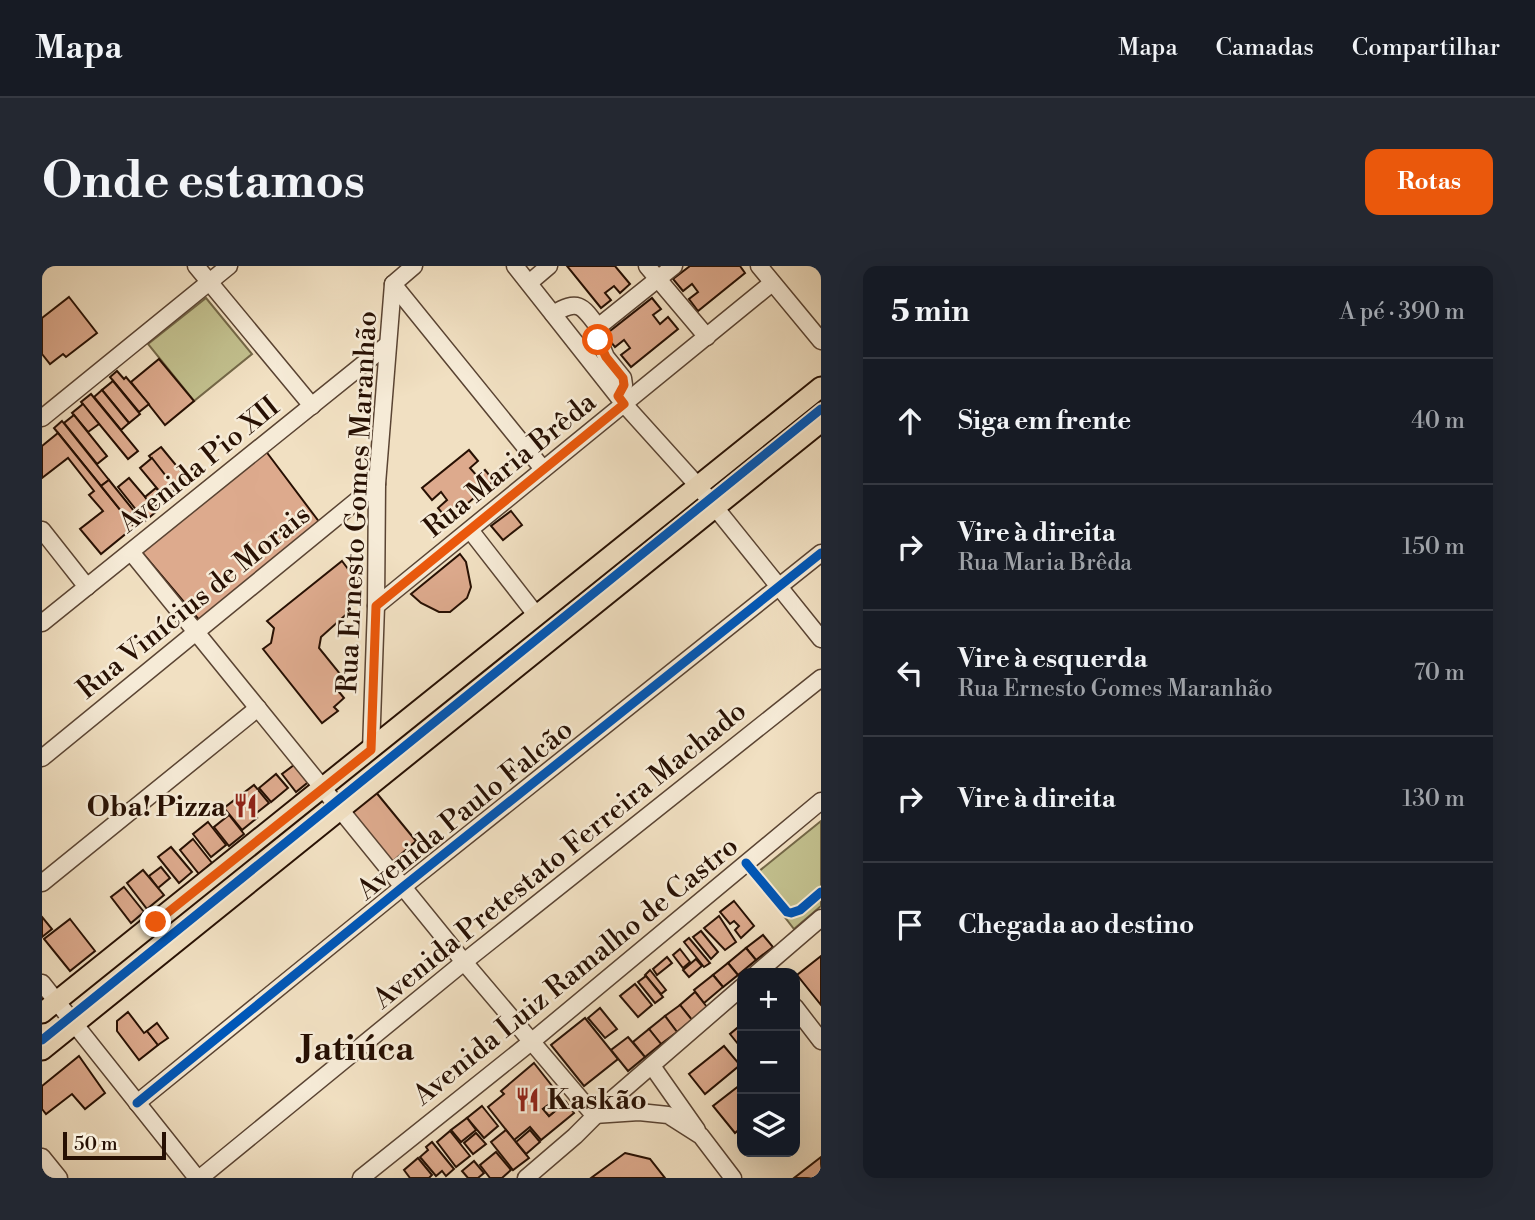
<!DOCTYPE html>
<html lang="pt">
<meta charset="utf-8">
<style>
:root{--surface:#171b24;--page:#242831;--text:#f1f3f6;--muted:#9ea1a6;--line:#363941;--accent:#ea580c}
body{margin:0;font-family:"Libre Bodoni",serif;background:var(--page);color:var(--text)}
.controls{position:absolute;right:21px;bottom:21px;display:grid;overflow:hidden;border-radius:14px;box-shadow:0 7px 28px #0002}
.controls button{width:63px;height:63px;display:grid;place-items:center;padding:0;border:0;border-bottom:2px solid var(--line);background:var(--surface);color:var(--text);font:35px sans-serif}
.scale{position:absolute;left:21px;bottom:18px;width:103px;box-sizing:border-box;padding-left:7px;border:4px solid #271003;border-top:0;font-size:19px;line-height:24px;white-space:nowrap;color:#271003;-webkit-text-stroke:5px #f6ebd7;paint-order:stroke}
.stop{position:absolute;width:21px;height:21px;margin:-16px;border:5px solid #ea580c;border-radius:50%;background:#fff}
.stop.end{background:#ea580c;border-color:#fff;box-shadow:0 2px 7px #0008}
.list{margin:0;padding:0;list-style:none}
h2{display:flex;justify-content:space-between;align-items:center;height:91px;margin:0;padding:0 28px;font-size:30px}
h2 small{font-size:23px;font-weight:400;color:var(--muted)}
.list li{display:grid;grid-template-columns:46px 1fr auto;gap:21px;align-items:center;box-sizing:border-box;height:126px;padding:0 28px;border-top:2px solid var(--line)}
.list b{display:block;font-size:26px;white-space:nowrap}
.list p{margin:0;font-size:23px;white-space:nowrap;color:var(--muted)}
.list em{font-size:23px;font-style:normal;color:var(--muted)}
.icon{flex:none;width:38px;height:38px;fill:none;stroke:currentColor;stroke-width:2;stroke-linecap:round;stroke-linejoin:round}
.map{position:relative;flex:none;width:779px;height:912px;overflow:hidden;border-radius:14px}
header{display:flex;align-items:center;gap:42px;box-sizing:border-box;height:98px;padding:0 35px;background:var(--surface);border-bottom:2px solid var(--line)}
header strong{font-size:33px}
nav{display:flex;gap:38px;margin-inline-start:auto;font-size:24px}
.intro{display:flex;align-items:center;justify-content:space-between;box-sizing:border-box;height:168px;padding:0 42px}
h1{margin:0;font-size:49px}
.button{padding:18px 32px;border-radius:14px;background:var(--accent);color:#fff;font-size:24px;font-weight:700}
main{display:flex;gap:42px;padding:0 42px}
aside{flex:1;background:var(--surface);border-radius:14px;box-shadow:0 7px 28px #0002}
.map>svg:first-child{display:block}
.green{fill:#c2c08e;stroke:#746848;stroke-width:2}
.building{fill:#ddaa8d;stroke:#271003;stroke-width:2}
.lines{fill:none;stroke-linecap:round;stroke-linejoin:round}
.minor-casing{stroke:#5a4433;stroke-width:19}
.major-casing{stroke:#271003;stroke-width:23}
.minor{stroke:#f6ebd7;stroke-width:16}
.major{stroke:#f1e0c2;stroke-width:19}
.cycleway-casing{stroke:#f6ebd7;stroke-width:13}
.cycleway{stroke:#0057b8;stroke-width:9}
.route{stroke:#ea580c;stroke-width:9}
.labels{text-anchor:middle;stroke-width:5;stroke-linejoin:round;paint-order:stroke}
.street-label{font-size:28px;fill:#271003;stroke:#f6ebd7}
.poi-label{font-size:28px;font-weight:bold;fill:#271003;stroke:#f6ebd7;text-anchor:end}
.district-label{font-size:35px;font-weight:bold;fill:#271003;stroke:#f6ebd7}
</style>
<header>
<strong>Mapa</strong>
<nav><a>Mapa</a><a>Camadas</a><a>Compartilhar</a></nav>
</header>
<div class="intro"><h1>Onde estamos</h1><a class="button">Rotas</a></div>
<main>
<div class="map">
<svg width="779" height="912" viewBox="0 0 779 912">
<rect width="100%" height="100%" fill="#f1e0c2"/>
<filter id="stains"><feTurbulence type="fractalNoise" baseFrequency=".00286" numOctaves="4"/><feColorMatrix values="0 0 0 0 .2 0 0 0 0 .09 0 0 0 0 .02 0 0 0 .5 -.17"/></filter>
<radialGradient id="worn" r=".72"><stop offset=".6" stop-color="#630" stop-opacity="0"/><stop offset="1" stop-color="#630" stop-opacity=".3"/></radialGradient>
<g class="green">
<polygon points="164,32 210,88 152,135 106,78"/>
<polygon points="779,555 779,640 752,663 711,610"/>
</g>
<g class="building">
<polygon points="525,0 573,0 588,18 578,27 572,20 563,27 569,34 559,42"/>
<polygon points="648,0 698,0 703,7 656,45 647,33 656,26 650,18 641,25 631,13"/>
<polygon points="27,31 55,67 24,91 21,88 8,98 0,88 0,52"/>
<polygon points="610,32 619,43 611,49 618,58 626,51 636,63 589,101 579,89 588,82 582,74 573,81 563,69"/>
<polygon points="117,93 152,135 123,159 89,116"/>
<polygon points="75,105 82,113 84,111 107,138 97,146 68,111"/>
<polygon points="71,115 98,148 87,157 60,124"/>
<polygon points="60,124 87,157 79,164 52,131"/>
<polygon points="49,128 96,185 86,193 39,136"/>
<polygon points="41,138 57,158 46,166 30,147"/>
<polygon points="32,149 65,190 55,198 22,157"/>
<polygon points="20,155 67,214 59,220 12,162"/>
<polygon points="16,167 92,261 59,288 38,263 61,245 47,229 52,225 26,192 0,212 0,180"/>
<polygon points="119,181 147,215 135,224 107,190"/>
<polygon points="223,184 278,257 158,355 98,284"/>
<polygon points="427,184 436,195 428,202 435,210 443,204 452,215 406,254 396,242 405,234 399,226 390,234 380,222"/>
<polygon points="110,192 134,223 123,232 98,202"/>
<polygon points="87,212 115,245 103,255 76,221"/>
<polygon points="67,214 100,255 92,261 59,220"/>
<polygon points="114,222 123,232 111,241 103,231"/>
<polygon points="469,245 480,259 461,274 449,260"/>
<polygon points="418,288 424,296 429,321 425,332 408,346 397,346 379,337 369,328"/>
<polygon points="300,295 315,315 308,345 279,371 277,382 303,414 293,421 302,432 292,441 296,445 280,457 221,383 229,377 232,362 225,355"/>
<polygon points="256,496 270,513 254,526 240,508"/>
<polygon points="234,508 246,522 229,536 217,522"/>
<polygon points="212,519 227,537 212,549 215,552 200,564 182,542"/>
<polygon points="333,525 374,575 349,597 305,546"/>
<polygon points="187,549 202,568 187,580 172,561"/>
<polygon points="166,556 184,579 169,591 151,568"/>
<polygon points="151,573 170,597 157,608 138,584"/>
<polygon points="129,581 150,606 137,617 116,591"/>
<polygon points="119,601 128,612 116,622 107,610"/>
<polygon points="101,604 122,629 105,643 85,617"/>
<polygon points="82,621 102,646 89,657 69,631"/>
<polygon points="692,635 712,660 699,672 693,664 697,660 692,655 688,658 678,646"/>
<polygon points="677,650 694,676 683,684 662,662"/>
<polygon points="0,651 10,663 0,671"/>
<polygon points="28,653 53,685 28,705 2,673"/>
<polygon points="659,665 676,686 669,693 651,671"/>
<polygon points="721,669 731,681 714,694 704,682"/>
<polygon points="647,672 668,697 662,701 642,676"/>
<polygon points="704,682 714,694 696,709 686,697"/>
<polygon points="638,683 648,696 641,702 631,689"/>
<polygon points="779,690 779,739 755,709"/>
<polygon points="625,691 630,697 615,709 611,703"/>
<polygon points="654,693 660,700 647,711 641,704"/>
<polygon points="686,697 696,709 681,721 671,709"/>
<polygon points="608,704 624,724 619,728 603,709"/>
<polygon points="671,709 681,721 662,737 652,724"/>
<polygon points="604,710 621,731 613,737 596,716"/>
<polygon points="593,718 610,739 596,751 578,730"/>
<polygon points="653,726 665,741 650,754 638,739"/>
<polygon points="638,739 650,754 635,766 623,750"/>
<polygon points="558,742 575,763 563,772 546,752"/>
<polygon points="86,746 102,767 105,765 116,779 97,794 75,765 75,755"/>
<polygon points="623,750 635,766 619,778 607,763"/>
<polygon points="543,752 576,793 542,820 509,779"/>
<polygon points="115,757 126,772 116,779 105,765"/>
<polygon points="700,758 700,783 688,768"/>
<polygon points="607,763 619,778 603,791 591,776"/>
<polygon points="586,771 603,791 586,805 569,784"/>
<polygon points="682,780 698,799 663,828 647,808"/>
<polygon points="37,790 63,827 43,843 30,828 4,848 0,843 0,820"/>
<polygon points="492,797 518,830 501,843 507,850 524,836 532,847 499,874 488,861 472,874 446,841 462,828 459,825"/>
<polygon points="698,819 700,822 700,861 693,867 671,840"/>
<polygon points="518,830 524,836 507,850 501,843"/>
<polygon points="440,840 456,860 442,872 425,852"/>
<polygon points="425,852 434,864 419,876 409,864"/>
<polygon points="464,864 487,892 471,904 449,876"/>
<polygon points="488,864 498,876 484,888 474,876"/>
<polygon points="408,865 428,890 414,901 395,876"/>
<polygon points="434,867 444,878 431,888 422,877"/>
<polygon points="390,876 412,903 404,910 400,905 394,910 378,891 386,884 384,881"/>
<polygon points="454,886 469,904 460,912 448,912 438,899"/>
<polygon points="583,887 608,893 623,912 549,912"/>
<polygon points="779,891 779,912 752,912"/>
<polygon points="376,892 390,909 387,912 368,912 362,904"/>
<polygon points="432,895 442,907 436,912 426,912 420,905"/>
</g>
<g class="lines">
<defs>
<g id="minor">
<polyline points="154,0 270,140"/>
<polyline points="473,0 582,138 656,220 779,373"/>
<polyline points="605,0 665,71"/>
<polyline points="717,0 779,75"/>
<polyline points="487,17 507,0"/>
<polyline points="351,18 501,203"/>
<path d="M511,48C536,33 540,39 556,61"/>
<polyline points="576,130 582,119 581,112 564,91 557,74 556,61 632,0"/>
<polyline points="0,152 187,0"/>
<polyline points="0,264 45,321"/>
<polyline points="428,264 495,350"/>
<polyline points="89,286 422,696 552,849"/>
<polyline points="334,340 730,17"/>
<polyline points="0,357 345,79"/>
<polyline points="329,484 334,340 335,218 351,18 372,0"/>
<polyline points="0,492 335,218"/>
<polyline points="0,617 216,442"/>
<polyline points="715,707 779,652"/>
<polyline points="0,717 155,912"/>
<polyline points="753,741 779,775"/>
<polyline points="610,800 655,864"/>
<polyline points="95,837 362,620 779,287"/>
<polyline points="552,849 597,846 626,849 659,870 691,912"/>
<polyline points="0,891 17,912"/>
<polyline points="158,912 422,696 779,412"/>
<polyline points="319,912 489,776 779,535"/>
<polyline points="484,912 533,870 566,837 700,721"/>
</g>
<g id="major">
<polyline points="0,747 779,121"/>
<polyline points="0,784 779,156"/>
</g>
</defs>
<use href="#minor" class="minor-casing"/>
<use href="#major" class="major-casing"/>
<use href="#minor" class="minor"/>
<use href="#major" class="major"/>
<defs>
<g id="cycleway">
<polyline points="704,597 745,646 749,647 758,644 779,626"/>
<polyline points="0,774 779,143"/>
<polyline points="95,837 362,620 779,287"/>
</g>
</defs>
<use href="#cycleway" class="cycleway-casing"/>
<use href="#cycleway" class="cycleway"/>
</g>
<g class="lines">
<polyline class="route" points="114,656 329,484 334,340 582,138 576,130 582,119 581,112 564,91 556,74"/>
</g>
<defs>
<symbol id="restaurant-bare" viewBox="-9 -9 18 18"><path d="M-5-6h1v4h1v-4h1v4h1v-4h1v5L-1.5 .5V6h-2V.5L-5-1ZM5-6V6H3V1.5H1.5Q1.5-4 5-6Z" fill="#8f2418" stroke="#f6ebd7" stroke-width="2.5" paint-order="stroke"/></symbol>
</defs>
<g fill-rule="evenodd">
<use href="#restaurant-bare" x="186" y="522" width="35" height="35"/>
<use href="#restaurant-bare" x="468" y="816" width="35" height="35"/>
</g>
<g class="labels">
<g class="street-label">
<text transform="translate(156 198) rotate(-39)" y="10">Avenida Pio XII</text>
<text transform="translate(467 198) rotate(-39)" y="10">Rua Maria Brêda</text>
<text transform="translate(314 236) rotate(-87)" y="10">Rua Ernesto Gomes Maranhão</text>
<text transform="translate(151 335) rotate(-39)" y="10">Rua Vinícius de Morais</text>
<text transform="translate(422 543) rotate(-39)" y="10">Avenida Paulo Falcão</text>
<text transform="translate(517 588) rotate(-39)" y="10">Avenida Pretestato Ferreira Machado</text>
<text transform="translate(533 704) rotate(-39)" y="10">Avenida Luiz Ramalho de Castro</text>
</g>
<g class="poi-label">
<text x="184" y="550">Oba! Pizza</text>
<text x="505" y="843" text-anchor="start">Kaskão</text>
</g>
<g class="district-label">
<text x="315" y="794">Jatiúca</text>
</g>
</g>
<rect width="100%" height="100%" filter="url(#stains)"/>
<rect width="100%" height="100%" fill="url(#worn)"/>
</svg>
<div class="controls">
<button>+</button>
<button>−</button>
<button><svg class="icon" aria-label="layers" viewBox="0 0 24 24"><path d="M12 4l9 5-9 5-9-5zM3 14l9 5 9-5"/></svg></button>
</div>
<div class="scale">50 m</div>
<div class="stop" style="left:556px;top:74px"></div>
<div class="stop end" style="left:114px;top:656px"></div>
</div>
<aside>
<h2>5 min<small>A pé · 390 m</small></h2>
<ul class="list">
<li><svg class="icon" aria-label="ahead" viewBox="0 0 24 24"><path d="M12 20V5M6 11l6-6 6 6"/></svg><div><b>Siga em frente</b></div><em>40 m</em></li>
<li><svg class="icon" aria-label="right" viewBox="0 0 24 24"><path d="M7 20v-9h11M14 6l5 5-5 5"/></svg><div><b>Vire à direita</b><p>Rua Maria Brêda</p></div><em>150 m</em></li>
<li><svg class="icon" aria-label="left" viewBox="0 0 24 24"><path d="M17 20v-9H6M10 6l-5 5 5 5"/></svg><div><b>Vire à esquerda</b><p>Rua Ernesto Gomes Maranhão</p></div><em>70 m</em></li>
<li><svg class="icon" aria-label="right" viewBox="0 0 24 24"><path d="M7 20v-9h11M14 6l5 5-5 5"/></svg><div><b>Vire à direita</b></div><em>130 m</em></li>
<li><svg class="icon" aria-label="arrive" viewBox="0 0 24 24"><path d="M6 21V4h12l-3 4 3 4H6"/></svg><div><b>Chegada ao destino</b></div></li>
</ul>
</aside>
</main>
